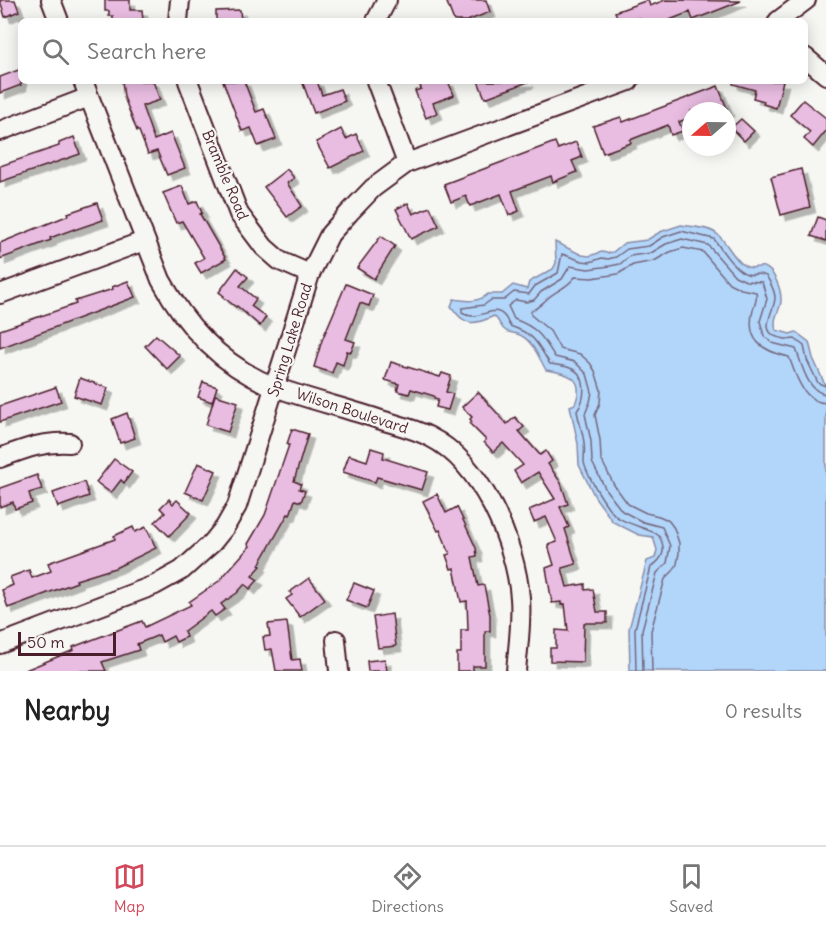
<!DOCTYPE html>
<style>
:root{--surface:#fff;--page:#f2f2f2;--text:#222;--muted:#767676;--line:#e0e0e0;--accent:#d1495b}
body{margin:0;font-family:Delius,sans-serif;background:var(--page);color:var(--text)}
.compass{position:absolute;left:682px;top:102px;width:54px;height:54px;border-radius:50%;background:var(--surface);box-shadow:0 3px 15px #0003;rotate:250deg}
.scale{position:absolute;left:18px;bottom:15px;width:98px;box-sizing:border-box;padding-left:6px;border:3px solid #4a1f2b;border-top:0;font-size:16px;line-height:21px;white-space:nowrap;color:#4a1f2b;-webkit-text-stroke:4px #f6f6f2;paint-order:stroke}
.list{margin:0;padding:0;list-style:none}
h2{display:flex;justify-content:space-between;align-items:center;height:78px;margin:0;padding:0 24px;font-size:26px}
h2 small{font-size:20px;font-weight:400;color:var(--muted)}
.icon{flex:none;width:33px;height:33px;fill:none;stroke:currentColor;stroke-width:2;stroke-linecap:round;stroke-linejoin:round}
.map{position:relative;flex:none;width:826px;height:671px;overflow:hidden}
.search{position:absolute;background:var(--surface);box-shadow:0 3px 15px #0003;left:18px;right:18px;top:18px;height:66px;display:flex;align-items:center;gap:15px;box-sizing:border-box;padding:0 21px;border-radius:9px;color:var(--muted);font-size:22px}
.sheet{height:174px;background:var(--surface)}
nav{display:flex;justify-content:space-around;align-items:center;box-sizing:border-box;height:84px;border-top:2px solid var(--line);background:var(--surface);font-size:16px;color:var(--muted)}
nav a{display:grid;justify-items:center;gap:3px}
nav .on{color:var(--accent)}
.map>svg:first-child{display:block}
.water{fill:#b2d5fa;stroke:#888ca7;stroke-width:1.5}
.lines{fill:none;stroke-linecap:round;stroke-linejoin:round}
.shore{stroke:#74687e;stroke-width:1.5}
.building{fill:#e9bde2;stroke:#4a1f2b;stroke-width:1.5;filter:url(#shadow)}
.minor-casing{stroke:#4a1f2b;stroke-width:22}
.minor{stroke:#f6f6f2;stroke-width:18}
.labels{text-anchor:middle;stroke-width:4.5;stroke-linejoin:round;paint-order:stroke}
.street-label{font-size:15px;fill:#4a1f2b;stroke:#f6f6f2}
</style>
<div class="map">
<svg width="826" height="671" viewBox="0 0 826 671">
<defs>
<filter id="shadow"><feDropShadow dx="5.5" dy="5.5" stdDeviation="0" flood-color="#0004"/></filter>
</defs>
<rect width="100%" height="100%" fill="#f6f6f2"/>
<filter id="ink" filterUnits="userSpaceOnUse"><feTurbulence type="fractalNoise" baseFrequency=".0167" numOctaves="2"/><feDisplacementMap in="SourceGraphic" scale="12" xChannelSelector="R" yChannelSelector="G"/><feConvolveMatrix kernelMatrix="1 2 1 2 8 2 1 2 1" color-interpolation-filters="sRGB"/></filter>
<g filter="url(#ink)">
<path class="water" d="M681,225C692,227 708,227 717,234C728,243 733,259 745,266C752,270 757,266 764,267C774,270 781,289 781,299C782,310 772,315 776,330L790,334L796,332L809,342L813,358L826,387V671H630L629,629L647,561L655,558L657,550L653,537L639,535L613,522L595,497L579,465L578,444L570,406L575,404C586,377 567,373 546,370C539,358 533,341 520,335C516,333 510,333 506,331C500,327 500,321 494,316C473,326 464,326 451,306L454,299C466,301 478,303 488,294H502L513,285L527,289L529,282L553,269L556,263L555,242L582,255L589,256L602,252L607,253L613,252L624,243L647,240L660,232Z"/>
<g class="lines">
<g class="shore">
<path d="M636,671L635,629L651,567C663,559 667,550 659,536C657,531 626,524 617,517C607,509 586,474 584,462C584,456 585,449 584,443C583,433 579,422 577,411C586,399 588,374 570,368C564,365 556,365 550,364C536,342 536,335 510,326C508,323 507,320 505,317C493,301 480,324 462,313V308L484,305L491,300H504L514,292L529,294L535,286L558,273L562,254L582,261L590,262L602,258L608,259L616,257L627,249L649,246L663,237L681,231L714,239C722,250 734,270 747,274C754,276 760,272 766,276C770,281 775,292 775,298C775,310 758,330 777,337C783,339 789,340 795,339L804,346L807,360L818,383L826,386"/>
<path d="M643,671L642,630L657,573L667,563L670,546L662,527L643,522L622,511L606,490L592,462L591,441L585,414L590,402L592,392L587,374L575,362L555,357C542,336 538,328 514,319L508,306L516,300L526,302L534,300L541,292L562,279L570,266L588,269L610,266L620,264L630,256L651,253L666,244L682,239L708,245L735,276L746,281L762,282L767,299L760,321L764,336L772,343L796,349C802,364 807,392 826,394"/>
<path d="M652,671L651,631L665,579L673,571L677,564L679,553V543L674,528L668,520L659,516L646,513L628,504L614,485L601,459L600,440L595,415L600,403L601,390L595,371L590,363L580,354L560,349L550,331L531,315V311C538,308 541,304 547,299C556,290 566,289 575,277L592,278L618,274L633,265L654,261L670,252L683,248L703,252L729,283L741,289L756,292C758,299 755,303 753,310C745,341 763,351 789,357C796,376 803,402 826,403"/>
</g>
</g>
<g class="building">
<polygon points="0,0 15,0 19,11 5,17"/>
<polygon points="105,0 130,0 130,10 142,10 143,21 113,21 113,16 109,16 109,11 105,11"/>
<polygon points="446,0 486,0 490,12 467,21 454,21"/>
<polygon points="648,0 650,6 665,0 741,1 693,20 690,12 667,21 641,21 640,18 631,21 619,21 615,12"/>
<polygon points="240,10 241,21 216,21 216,11"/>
<polygon points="21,69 21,85 0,93 0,77"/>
<polygon points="122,81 153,81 160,100 142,106 154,140 171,133 185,168 167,175 157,151 148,154 139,131 137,131 124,97"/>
<polygon points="223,81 244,81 256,112 264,109 276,139 258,146 251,128 242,131"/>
<polygon points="302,81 317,81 322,95 340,89 345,101 314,113"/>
<polygon points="431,81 448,81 454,95 433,103 437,113 426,118 415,91 421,89 420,85"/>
<polygon points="478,81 527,81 528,82 485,98"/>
<polygon points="733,81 783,81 776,108 763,104 764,101 753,98 755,90 733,84"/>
<polygon points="718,86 728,111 691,111 691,117 679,122 683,131 671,135 668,125 630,140 631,143 603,153 593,126 621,117 623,122"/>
<polygon points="803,100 826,118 826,131 813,147 804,139 810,132 790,115"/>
<polygon points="741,119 754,131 744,141 731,128"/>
<polygon points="341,129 346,139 356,134 364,151 330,168 316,142"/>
<polygon points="74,137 80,154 0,182 0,166 59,146 59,143"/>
<polygon points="555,142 558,149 576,142 582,157 572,161 577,172 553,182 551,176 512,191 519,211 509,215 501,194 470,206 466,196 451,202 444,184"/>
<polygon points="287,169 294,178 287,183 302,206 287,217 264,187"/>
<polygon points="801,169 810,207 781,215 771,177"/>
<polygon points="182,186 189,204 197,201 202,213 200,214 226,259 201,273 195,263 204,258 182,221 176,223 163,193"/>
<polygon points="97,203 103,220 74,230 74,229 50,238 51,240 0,259 0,243 69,215 68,213"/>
<polygon points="408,203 413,214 430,207 439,226 411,239 396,209"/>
<polygon points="818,217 826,220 826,241 811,236"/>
<polygon points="381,236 395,246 374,279 357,268"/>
<polygon points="237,268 248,277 240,286 256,299 251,306 266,317 260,326 237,306 236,307 223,297 224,296 219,292"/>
<polygon points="128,281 135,297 0,348 0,330 76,304 75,301 113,289 112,287"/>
<polygon points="346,284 373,295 369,306 360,303 346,339 355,342 351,352 347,351 343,365 336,362 332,373 314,367 322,340"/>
<polygon points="156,335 180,356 167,369 145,346"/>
<polygon points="391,362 440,377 442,373 451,376 446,392 453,394 448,410 436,407 438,399 434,398 434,396 411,389 409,394 397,391 399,384 385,380"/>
<polygon points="80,378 108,388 102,405 74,396"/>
<polygon points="203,382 217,387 212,402 198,397"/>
<polygon points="56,387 61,401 0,422 0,406"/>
<polygon points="478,392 507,424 515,417 524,427 519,431 540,455 546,451 552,461 548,464 561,483 568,504 560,507 569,527 565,529 576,564 562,568 567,587 585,584 585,590 593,589 597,612 607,612 607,623 584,623 583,662 550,661 550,648 556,648 556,630 568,631 565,604 561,605 561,602 552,603 546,568 554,565 548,545 557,542 546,517 534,522 529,510 555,499 538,472 521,483 514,471 523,465 503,443 493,452 484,442 486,440 470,424 472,422 470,419 472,417 462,407"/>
<polygon points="215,395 238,402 228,432 206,425"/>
<polygon points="127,413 135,438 120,443 112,419"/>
<polygon points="292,429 308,434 294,481 301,484 299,489 305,491 301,502 295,500 290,515 288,514 259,565 261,566 252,576 258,580 250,589 245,584 237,593 221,604 225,609 215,616 211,611 184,631 186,637 176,642 173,636 162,642 159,635 137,644 139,650 102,662 106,671 23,671 74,650 73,647 142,621 145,627 191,605 189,602 219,581 250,546 248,544 265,515 289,445 287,444"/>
<polygon points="371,448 384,452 383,458 428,472 422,490 377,477 375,482 343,472 349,455 367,461"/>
<polygon points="114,459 132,472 124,483 121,480 111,493 96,482"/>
<polygon points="198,463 216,471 203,500 185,492"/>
<polygon points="37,475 42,489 29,493 32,503 15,509 13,502 0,507 0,488"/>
<polygon points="84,482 89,496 58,507 53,493"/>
<polygon points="437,494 446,513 457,507 476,548 477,556 472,557 478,586 484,585 490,615 490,631 485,631 485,666 473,666 473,671 457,671 457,653 461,653 461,630 468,630 467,601 461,602 454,568 451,569 446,555 450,554 440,530 438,531 423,501"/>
<polygon points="169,499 173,504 177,500 191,513 169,536 155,522 165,513 160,508"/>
<polygon points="133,527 135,532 146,527 156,548 115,568 76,580 77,582 8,608 2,590 13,585 10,577 29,570 32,578 51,571 48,563 115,539 114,536"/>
<polygon points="309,578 325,599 300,617 286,599 292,595 290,592"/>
<polygon points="354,583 374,591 367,608 346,600"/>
<polygon points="392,614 396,646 378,648 373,617"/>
<polygon points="287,622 292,660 300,659 302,671 276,671 272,649 265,650 263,637 270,636 268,624"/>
<polygon points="385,659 387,671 368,671 367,661"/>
</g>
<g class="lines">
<defs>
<g id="minor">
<polyline points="51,0 59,21"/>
<polyline points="178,21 180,0"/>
<polyline points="376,21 387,0"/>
<polyline points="778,21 806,0"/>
<polyline points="805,57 826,75"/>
<path d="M83,81L161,280C187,328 223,367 275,387C307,399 342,407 375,418C393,424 413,428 430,437C482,463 516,544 520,598C522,622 518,647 516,671"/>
<polyline points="188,81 239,214 264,247 280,261 310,274"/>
<polyline points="376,81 407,163"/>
<polyline points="0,131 89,97"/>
<polyline points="0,294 144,241"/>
<path d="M0,458C24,449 44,441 70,443"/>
<polyline points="336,640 339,671"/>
<polyline points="0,644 155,585 182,570 212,543 225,527 237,506 310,274 330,234 349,213 373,188 407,163 629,81"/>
</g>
</defs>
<use href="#minor" class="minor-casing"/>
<use href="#minor" class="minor"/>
</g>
</g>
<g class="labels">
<g class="street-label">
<text transform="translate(225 175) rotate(67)" y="5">Bramble Road</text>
<text transform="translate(290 340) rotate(-73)" y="5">Spring Lake Road</text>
<text transform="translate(352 411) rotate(18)" y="5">Wilson Boulevard</text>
</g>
</g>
</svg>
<svg class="compass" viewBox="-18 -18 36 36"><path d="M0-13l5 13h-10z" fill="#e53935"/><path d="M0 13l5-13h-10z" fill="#767676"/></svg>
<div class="scale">50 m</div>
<div class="search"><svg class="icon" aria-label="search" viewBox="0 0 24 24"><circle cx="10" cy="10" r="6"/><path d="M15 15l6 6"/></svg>Search here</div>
</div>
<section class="sheet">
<h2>Nearby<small>0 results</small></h2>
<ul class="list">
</ul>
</section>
<nav>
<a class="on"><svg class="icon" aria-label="map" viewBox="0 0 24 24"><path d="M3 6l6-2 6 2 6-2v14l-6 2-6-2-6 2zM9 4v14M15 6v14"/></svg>Map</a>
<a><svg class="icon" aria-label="directions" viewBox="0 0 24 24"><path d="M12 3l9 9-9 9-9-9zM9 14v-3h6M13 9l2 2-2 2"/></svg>Directions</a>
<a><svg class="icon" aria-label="saved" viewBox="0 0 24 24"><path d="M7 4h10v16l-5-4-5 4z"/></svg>Saved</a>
</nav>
